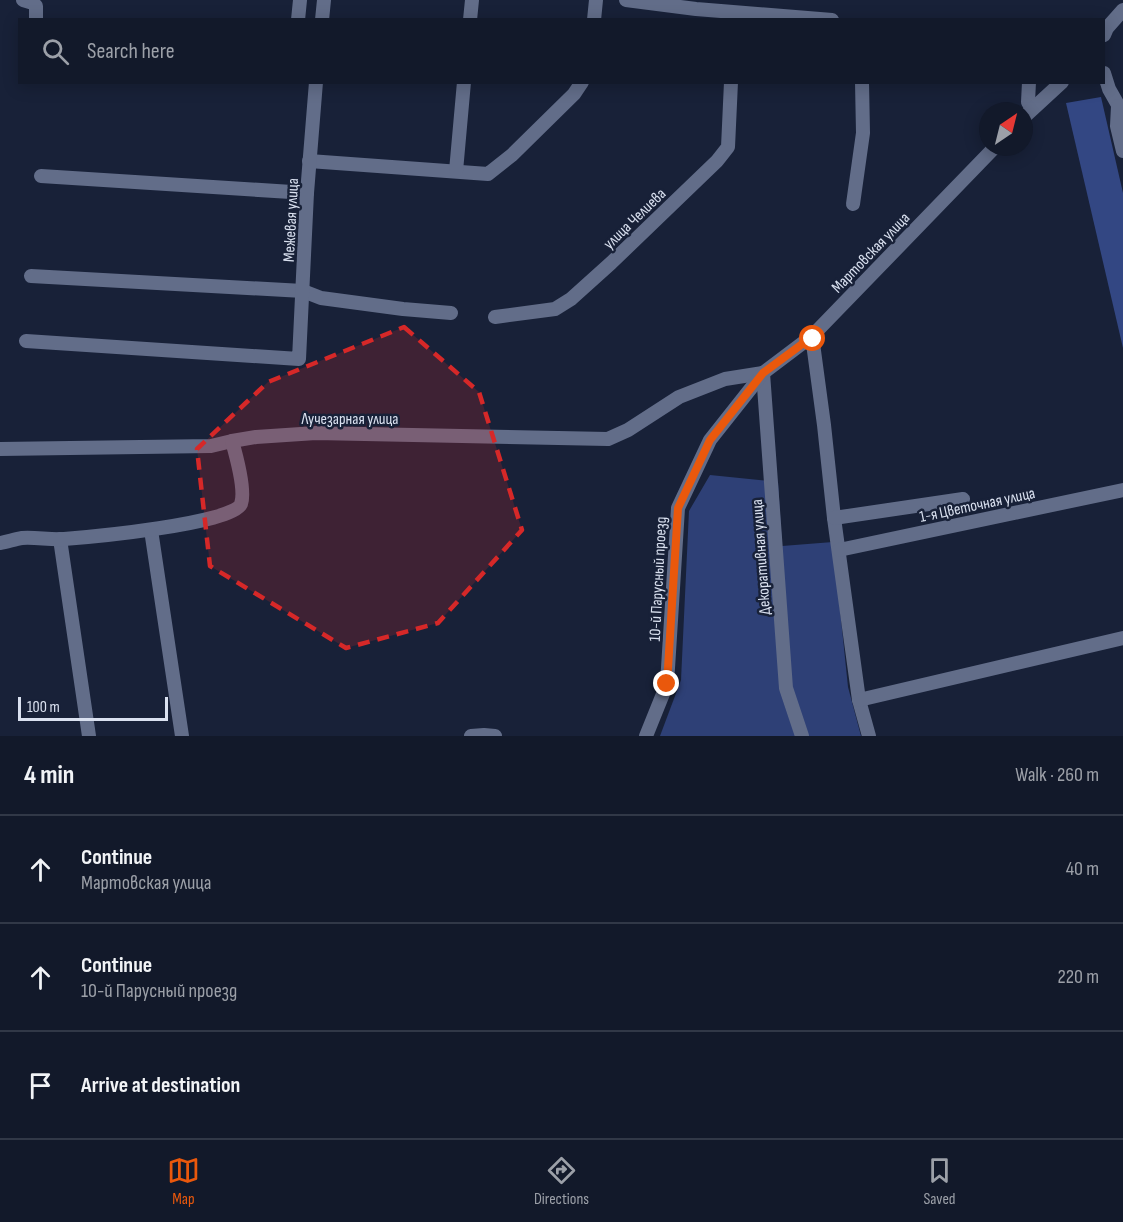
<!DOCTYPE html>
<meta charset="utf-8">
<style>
:root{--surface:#12192a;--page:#1f2636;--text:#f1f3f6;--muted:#9ca0a8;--line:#313847;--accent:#ea580c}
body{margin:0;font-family:"Sofia Sans Condensed",sans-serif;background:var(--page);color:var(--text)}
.compass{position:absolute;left:979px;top:102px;width:54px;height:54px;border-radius:50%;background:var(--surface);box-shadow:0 3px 15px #0003;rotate:35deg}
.scale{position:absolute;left:18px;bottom:15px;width:150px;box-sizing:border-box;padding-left:6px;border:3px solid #dae1f0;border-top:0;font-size:16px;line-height:21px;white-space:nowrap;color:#dae1f0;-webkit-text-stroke:4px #182138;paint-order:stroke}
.stop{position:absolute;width:18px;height:18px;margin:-14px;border:4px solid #ea580c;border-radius:50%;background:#fff}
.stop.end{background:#ea580c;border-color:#fff;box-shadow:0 2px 6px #0008}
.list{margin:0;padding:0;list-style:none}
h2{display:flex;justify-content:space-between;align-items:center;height:78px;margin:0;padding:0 24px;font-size:26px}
h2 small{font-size:20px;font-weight:400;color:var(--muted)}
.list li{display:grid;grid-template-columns:39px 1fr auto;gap:18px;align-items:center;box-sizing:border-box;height:108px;padding:0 24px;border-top:2px solid var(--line)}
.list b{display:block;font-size:22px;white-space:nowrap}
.list p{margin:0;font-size:20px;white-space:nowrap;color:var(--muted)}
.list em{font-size:20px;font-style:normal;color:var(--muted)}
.icon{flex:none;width:33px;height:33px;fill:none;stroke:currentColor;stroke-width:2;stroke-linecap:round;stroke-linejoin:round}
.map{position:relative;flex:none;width:1123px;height:736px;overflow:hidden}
.search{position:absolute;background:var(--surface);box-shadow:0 3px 15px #0003;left:18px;right:18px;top:18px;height:66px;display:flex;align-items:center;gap:15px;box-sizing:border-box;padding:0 21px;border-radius:0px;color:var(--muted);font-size:22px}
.sheet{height:402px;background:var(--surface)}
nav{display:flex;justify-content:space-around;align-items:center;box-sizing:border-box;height:84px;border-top:2px solid var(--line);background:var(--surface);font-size:16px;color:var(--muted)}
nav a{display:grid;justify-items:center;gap:3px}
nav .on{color:var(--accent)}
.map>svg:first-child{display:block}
.green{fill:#2e4076}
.forest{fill:#334783}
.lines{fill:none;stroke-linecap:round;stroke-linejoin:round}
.minor{stroke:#626d89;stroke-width:14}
.route{stroke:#ea580c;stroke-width:8}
.marked{fill:#d62828;fill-opacity:0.2;stroke:#d62828;stroke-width:4.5;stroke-dasharray:12 8;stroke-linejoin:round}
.labels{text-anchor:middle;stroke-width:5;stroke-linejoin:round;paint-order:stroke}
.street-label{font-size:16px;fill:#dae1f0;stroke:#182138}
</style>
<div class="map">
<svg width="1123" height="736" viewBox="0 0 1123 736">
<rect width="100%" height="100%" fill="#182138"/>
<polygon class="green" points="710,475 778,482 782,546 833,542 848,687 861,736 660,736 681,680 689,511"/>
<polygon class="forest" points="1101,97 1123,193 1123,348 1066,103"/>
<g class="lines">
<g class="minor">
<polyline points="23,0 33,3 36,6 36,20"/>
<polyline points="626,0 696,9 832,20"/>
<polyline points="298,20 300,0"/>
<polyline points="322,20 324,0"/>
<polyline points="470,20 472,0"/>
<polyline points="594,20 596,0"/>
<polyline points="1104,35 1107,28 1123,10"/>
<polyline points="1104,73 1109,89 1122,112"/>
<polyline points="1029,82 1028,102 1032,109"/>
<polyline points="1118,106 1117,126 1123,151"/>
<polyline points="1024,117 1062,82"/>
<polyline points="309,161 488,174 512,155 574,94 582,82"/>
<polyline points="456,171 464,82"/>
<polyline points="41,176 307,193"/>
<polyline points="853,204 863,133 862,82"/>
<polyline points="31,276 303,291 321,298 403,309 451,313"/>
<polyline points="495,317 555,309 571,299 611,263 717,161 728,147 731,82"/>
<polyline points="812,336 824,425 834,518 859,700 869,736"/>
<polyline points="26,341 299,359 307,193 316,82"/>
<polyline points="763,373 786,688 802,736"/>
<polyline points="0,449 211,446 232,441"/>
<polyline points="834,518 963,499"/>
<polyline points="151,530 182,736"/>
<polyline points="60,539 89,736"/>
<path d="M0,543C7,542 15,539 22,538C36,537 50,540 64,539C90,537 232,524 241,504C246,490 236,455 232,441L256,437L316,433L608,439L628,430L679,397L725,379L763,373"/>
<polyline points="839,550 1123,490"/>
<polyline points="859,700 1123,638"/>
<polyline points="471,736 484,735 495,736"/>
<polyline points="646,736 667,684 678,508 710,440 763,373 812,336 995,147"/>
</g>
</g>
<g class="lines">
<polyline class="route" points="667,684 678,508 710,440 763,373 813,336 813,339"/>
</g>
<path class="marked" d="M404,327L479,392L522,530L438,623L346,648L210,566L197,449L268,382Z"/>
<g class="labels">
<g class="street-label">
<text transform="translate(634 218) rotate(-44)" y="6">улица Челиева</text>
<text transform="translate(290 220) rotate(-87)" y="6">Межевая улица</text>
<text transform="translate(870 252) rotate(-46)" y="6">Мартовская улица</text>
<text x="350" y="424">Лучезарная улица</text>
<text transform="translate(977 504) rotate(-12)" y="6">1-я Цветочная улица</text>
<text transform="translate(760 557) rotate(-94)" y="6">Декоративная улица</text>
<text transform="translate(657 579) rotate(-87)" y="6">10-й Парусный проезд</text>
</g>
</g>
</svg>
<svg class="compass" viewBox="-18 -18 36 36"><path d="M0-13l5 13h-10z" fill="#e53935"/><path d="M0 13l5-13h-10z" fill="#9ca0a8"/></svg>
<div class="scale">100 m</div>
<div class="stop" style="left:813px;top:339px"></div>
<div class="stop end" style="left:667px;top:684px"></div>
<div class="search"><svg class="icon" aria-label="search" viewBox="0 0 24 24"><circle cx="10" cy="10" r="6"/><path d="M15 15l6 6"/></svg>Search here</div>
</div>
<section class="sheet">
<h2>4 min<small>Walk · 260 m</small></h2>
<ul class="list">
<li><svg class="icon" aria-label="ahead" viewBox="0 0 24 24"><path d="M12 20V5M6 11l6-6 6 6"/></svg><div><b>Continue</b><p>Мартовская улица</p></div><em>40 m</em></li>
<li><svg class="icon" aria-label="ahead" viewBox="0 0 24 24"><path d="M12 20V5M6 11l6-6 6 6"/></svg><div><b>Continue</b><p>10-й Парусный проезд</p></div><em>220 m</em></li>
<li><svg class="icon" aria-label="arrive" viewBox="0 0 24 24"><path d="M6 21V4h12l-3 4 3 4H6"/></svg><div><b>Arrive at destination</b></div></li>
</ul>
</section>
<nav>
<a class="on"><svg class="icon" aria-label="map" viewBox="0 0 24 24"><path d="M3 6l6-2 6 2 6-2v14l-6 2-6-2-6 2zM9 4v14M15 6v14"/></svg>Map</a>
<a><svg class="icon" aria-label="directions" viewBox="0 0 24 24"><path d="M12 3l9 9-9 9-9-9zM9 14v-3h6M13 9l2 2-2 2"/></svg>Directions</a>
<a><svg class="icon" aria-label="saved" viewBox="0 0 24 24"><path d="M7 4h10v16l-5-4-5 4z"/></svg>Saved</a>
</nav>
